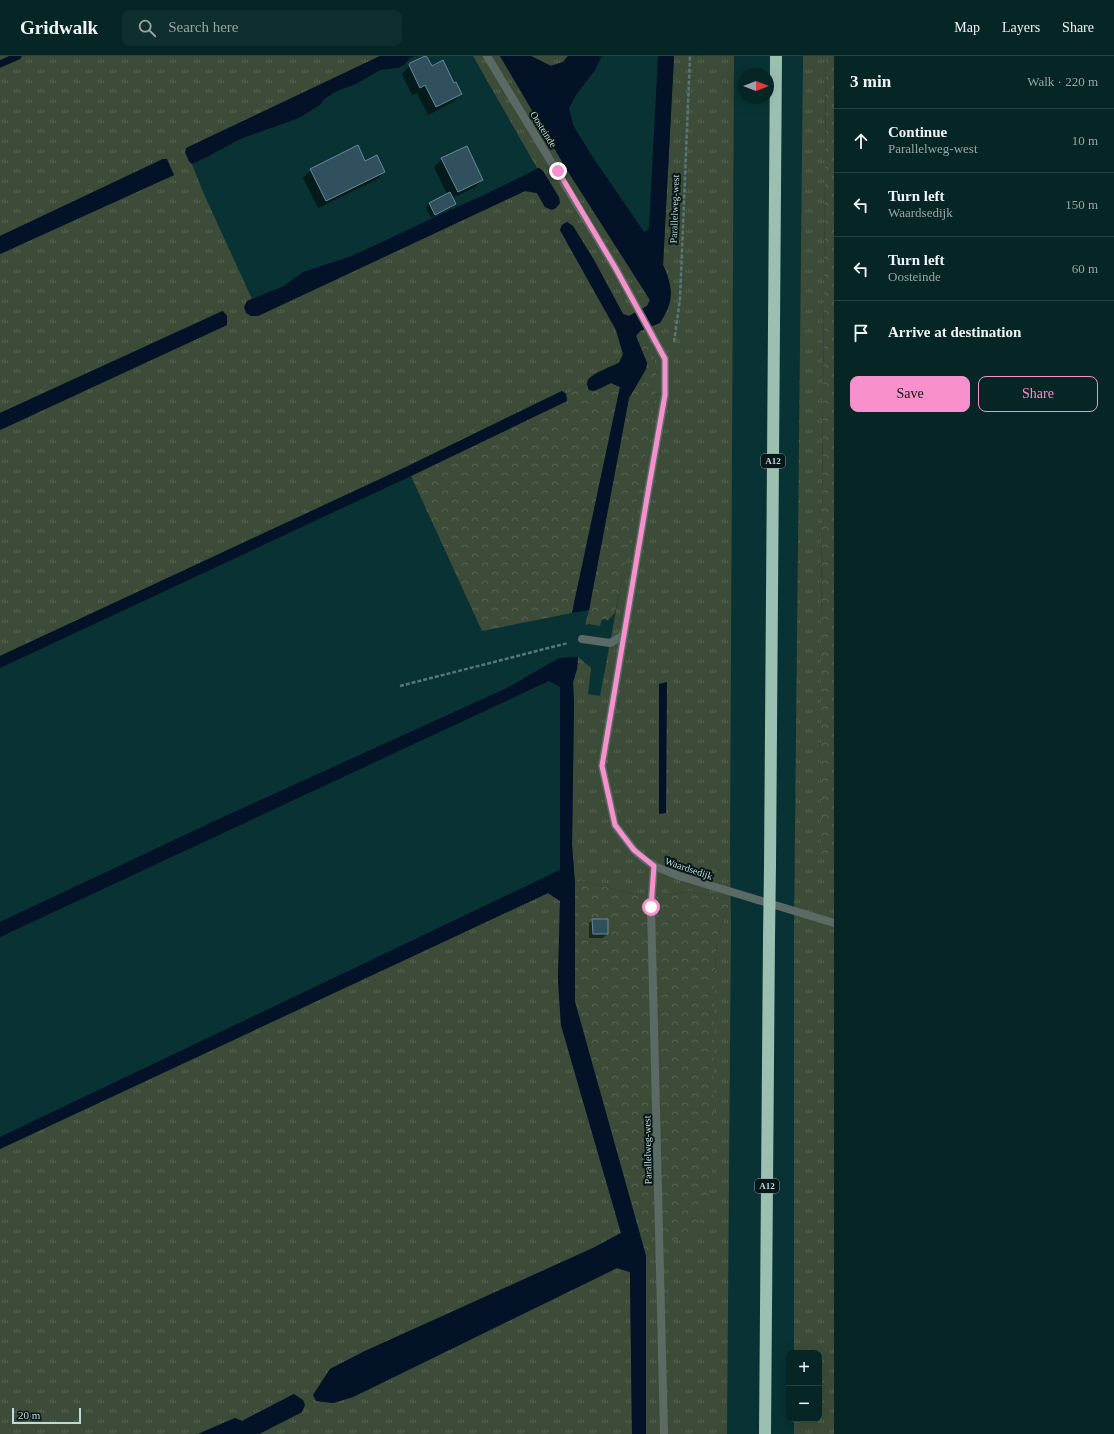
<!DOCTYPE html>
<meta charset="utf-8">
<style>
:root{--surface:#062626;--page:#0f2e2e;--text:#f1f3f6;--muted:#98a5a7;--line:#274343;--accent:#f790cd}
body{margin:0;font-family:Georgia,serif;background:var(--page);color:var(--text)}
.controls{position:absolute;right:12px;bottom:12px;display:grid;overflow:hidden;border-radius:8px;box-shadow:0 4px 16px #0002}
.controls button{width:36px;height:36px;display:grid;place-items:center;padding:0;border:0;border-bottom:1px solid var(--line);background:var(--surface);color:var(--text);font:20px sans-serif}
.compass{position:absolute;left:738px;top:12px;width:36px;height:36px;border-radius:50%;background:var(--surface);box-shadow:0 4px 16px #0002;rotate:90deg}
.scale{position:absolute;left:12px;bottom:10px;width:69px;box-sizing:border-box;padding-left:4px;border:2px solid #c2d7d7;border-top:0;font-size:11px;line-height:14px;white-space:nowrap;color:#c2d7d7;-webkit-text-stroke:3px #071718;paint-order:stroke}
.stop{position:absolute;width:12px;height:12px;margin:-9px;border:3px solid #f790cd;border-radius:50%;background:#fff}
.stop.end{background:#f790cd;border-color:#fff;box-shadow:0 1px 4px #0008}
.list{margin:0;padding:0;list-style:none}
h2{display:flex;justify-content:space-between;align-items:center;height:52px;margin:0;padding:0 16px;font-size:17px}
h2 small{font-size:13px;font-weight:400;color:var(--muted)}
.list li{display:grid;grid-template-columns:26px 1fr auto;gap:12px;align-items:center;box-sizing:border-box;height:64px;padding:0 16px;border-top:1px solid var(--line)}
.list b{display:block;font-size:15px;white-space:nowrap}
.list p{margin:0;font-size:13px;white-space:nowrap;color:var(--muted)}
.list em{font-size:13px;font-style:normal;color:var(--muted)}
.actions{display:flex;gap:8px;padding:12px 16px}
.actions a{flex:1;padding:9px 0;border:1px solid var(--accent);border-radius:8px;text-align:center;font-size:14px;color:var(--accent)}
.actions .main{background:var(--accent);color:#111}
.icon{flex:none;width:22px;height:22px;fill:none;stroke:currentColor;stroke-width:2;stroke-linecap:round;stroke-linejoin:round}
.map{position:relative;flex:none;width:834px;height:1378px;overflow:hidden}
header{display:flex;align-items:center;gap:24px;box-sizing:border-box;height:56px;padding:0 20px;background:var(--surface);border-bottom:1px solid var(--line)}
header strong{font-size:19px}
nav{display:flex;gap:22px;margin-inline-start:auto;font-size:14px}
.search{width:280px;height:36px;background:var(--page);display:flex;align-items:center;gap:10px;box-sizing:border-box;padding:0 14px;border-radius:8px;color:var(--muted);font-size:15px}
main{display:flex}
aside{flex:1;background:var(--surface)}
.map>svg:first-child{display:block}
.grass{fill:url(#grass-tufts)}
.forest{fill:url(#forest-crowns)}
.water{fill:#041227}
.shadow{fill:#0007}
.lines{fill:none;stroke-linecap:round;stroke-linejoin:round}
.stream{stroke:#041227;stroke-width:7}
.building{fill:#30505e;stroke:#698b9a}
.path{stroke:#577879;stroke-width:2.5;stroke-dasharray:4 2;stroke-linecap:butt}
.service{stroke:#5b6a64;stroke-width:8}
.minor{stroke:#5b6a64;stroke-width:8}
.motorway{stroke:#9bbfb0;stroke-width:12}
.motorway-bridge{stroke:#9bbfb0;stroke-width:12}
.route{stroke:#f790cd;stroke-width:5}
.labels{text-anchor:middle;stroke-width:4;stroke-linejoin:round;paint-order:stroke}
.shield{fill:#071718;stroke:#8a9d9e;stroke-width:1}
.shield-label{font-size:9px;font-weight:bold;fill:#c2d7d7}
.street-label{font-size:10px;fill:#c2d7d7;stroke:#071718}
</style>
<header>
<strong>Gridwalk</strong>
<div class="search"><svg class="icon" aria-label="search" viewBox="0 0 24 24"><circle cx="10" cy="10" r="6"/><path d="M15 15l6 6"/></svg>Search here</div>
<nav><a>Map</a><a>Layers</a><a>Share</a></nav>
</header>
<main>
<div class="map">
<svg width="834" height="1378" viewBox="0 0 834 1378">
<defs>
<pattern id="grass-tufts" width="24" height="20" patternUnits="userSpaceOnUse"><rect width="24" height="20" fill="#3c4c38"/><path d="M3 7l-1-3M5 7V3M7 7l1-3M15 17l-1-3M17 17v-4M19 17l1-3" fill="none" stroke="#576554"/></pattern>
<pattern id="forest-crowns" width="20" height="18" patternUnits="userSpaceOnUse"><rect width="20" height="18" fill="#3c4c38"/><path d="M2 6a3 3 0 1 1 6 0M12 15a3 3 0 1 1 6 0" fill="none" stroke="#576554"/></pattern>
</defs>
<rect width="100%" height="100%" fill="#083233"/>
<g class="grass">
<path d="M0,0H380L186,93L189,105L192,108L203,136L252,243L247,245L251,260H258L525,135L537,137L545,151L539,112H537L473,0H500L567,114L650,244L647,250L629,260L623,258L594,204L573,170L567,166L562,169L560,174L616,274L623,298L619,307C610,311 589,319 587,328L566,338L562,335L408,410L0,600V374L227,269V260L222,255L0,357V198L174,119L163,103L0,180Z"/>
<polygon points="531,0 568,0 563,6 551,10"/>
<polygon points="674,0 734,0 730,797 731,870 727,1378 646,1378 646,1200 663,1185 715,917 717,881 731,844 688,835 669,839 638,839 581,825 575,828 572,789 574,647 573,626 577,613 578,601 591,612 588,638 600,640 657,335 657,320 653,297 640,275 668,220 663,209"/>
<polygon points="803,0 826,0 821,570 821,799 834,799 834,1378 794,1378 794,1363 819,1363 819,1297 794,1297 794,871"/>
<polygon points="548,837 560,845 558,924 561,969 621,1177 593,1192 365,1295 330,1313 313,1339 317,1345 333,1347 353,1341 617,1212 630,1216 632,1378 259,1378 302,1356 294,1338 242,1365 235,1362 198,1378 0,1378 0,1093"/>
</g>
<g class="forest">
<polygon points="826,0 834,0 834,799 821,799 821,570"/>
<polygon points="640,275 653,296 657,320 657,335 632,473 615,557 608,564 602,563 600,570 589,568 585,569 589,554 629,342 646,313 647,307 636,280"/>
<polygon points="611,327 620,331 572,557 482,575 411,420 567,345 566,338 587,328 589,334 600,333"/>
<polygon points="581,825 638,839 669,839 688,835 731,844 717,881 715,917 712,1126 695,1181 663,1185 646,1200 575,946 575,828"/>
</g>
<g class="water">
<polygon points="380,0 415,0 410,2 404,9 398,12 380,14 356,28 337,35 324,43 320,49 299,62 240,83 203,103 192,108 189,105 185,96 186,92"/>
<path d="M500,0H531L551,10L563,6L568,0H602L595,14L576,39L569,52L573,69L590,97L644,176L649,173L658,0H674L663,209C674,233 674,245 660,267L640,275L636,280L647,307L646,313L629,342L589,554L572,557L620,331L611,327L594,335L589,334C588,331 586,328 588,324C591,318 612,310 619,307L623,298L616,274L560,174L562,169L567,166L573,170L594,204L623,258L629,260L647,250L650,244L567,114Z"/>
<polygon points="163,103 167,103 174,119 0,198 0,180"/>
<polygon points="539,112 543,115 559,141 560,147 556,152 552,154 545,151 537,137 525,135 258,260 251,260 246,257 244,251 247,245 284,230 303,216 352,200 446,156 484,139"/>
<polygon points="223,255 227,260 227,269 0,374 0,357"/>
<polygon points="562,335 566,338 567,345 411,420 0,612 0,600 408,410"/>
<polygon points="578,601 577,613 573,626 574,647 572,789 575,828 575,946 646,1200 646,1378 632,1378 630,1216 617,1212 353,1341 333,1347 316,1345 313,1339 330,1313 365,1295 593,1192 621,1177 561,969 558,924 560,845 548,837 0,1093 0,1081 560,814 560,631 549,625 0,881 0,866 223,761 507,632 559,602"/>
<polygon points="667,626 666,757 659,758 659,628"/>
<polygon points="294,1338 303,1344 305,1349 302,1356 259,1378 198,1378 235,1362 242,1365"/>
</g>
<g class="shadow">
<polygon points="411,8 431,11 454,28 461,38 453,46 428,59 417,37 412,39 402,18"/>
<polygon points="442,103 482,124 474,132 452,142 455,148 451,152 431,162 426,151 429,147 447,138 434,111"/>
<polygon points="365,106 384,116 376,124 318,152 303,122 311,114"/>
<polygon points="593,864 607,878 603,882 589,882 589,867"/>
</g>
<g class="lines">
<polyline class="stream" points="0,8 18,0"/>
</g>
<g class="building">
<polygon points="425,0 427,1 432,10 443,4 454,27 456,26 462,38 436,51 425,29 420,32 409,9 410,7"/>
<polygon points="358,89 365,105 377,99 385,116 326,145 310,113"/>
<polygon points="467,90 483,124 458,136 441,102"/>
<polygon points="450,136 456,148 435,159 429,147"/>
<polygon points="592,863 608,863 608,878 593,878"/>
</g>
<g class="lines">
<g class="path">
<polyline points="674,286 680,243 690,0"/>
<polyline points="400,630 568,587"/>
</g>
<polyline class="service" points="582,583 610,587 624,579"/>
<g class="minor">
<polyline points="487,0 616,213 665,303 665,339 649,430 602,710 615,769 634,794 644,803 654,810 679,820 834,867"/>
<polyline points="654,810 651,851 664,1378"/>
</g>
<g class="motorway">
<polyline points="770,810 776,0"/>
<polyline points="765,1378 769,882"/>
</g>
<polyline class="motorway-bridge" points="769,882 770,810"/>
</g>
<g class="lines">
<polyline class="route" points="558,115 616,213 665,303 665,339 649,430 602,710 615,769 634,794 654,810 651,851"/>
</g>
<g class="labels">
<g class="shield">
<rect x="761" y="398" width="24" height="14" rx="3"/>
<rect x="755" y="1123" width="24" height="14" rx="3"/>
</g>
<g class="shield-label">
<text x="773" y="408">A12</text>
<text x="767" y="1133">A12</text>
</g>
<g class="street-label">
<text transform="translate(544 73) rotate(58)" y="4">Oosteinde</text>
<text transform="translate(674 153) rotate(-88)" y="4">Parallelweg-west</text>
<text transform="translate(689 812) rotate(19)" y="4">Waardsedijk</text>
<text transform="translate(647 1094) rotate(-91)" y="4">Parallelweg-west</text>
</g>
</g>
</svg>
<div class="controls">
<button>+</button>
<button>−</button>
</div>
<svg class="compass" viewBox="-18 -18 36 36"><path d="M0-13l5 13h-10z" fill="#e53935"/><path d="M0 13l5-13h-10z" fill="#98a5a7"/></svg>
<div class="scale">20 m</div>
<div class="stop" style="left:651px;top:851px"></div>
<div class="stop end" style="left:558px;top:115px"></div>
</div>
<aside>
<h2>3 min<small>Walk · 220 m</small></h2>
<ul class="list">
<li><svg class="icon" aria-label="ahead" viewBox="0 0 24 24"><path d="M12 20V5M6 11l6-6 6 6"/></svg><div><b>Continue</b><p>Parallelweg-west</p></div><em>10 m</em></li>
<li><svg class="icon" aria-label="left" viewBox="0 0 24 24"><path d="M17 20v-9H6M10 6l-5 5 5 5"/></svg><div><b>Turn left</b><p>Waardsedijk</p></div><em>150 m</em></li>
<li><svg class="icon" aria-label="left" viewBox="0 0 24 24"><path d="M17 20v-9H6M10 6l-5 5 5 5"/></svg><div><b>Turn left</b><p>Oosteinde</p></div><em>60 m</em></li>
<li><svg class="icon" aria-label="arrive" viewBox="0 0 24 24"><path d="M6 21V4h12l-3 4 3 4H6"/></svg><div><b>Arrive at destination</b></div></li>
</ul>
<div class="actions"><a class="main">Save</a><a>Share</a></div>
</aside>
</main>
